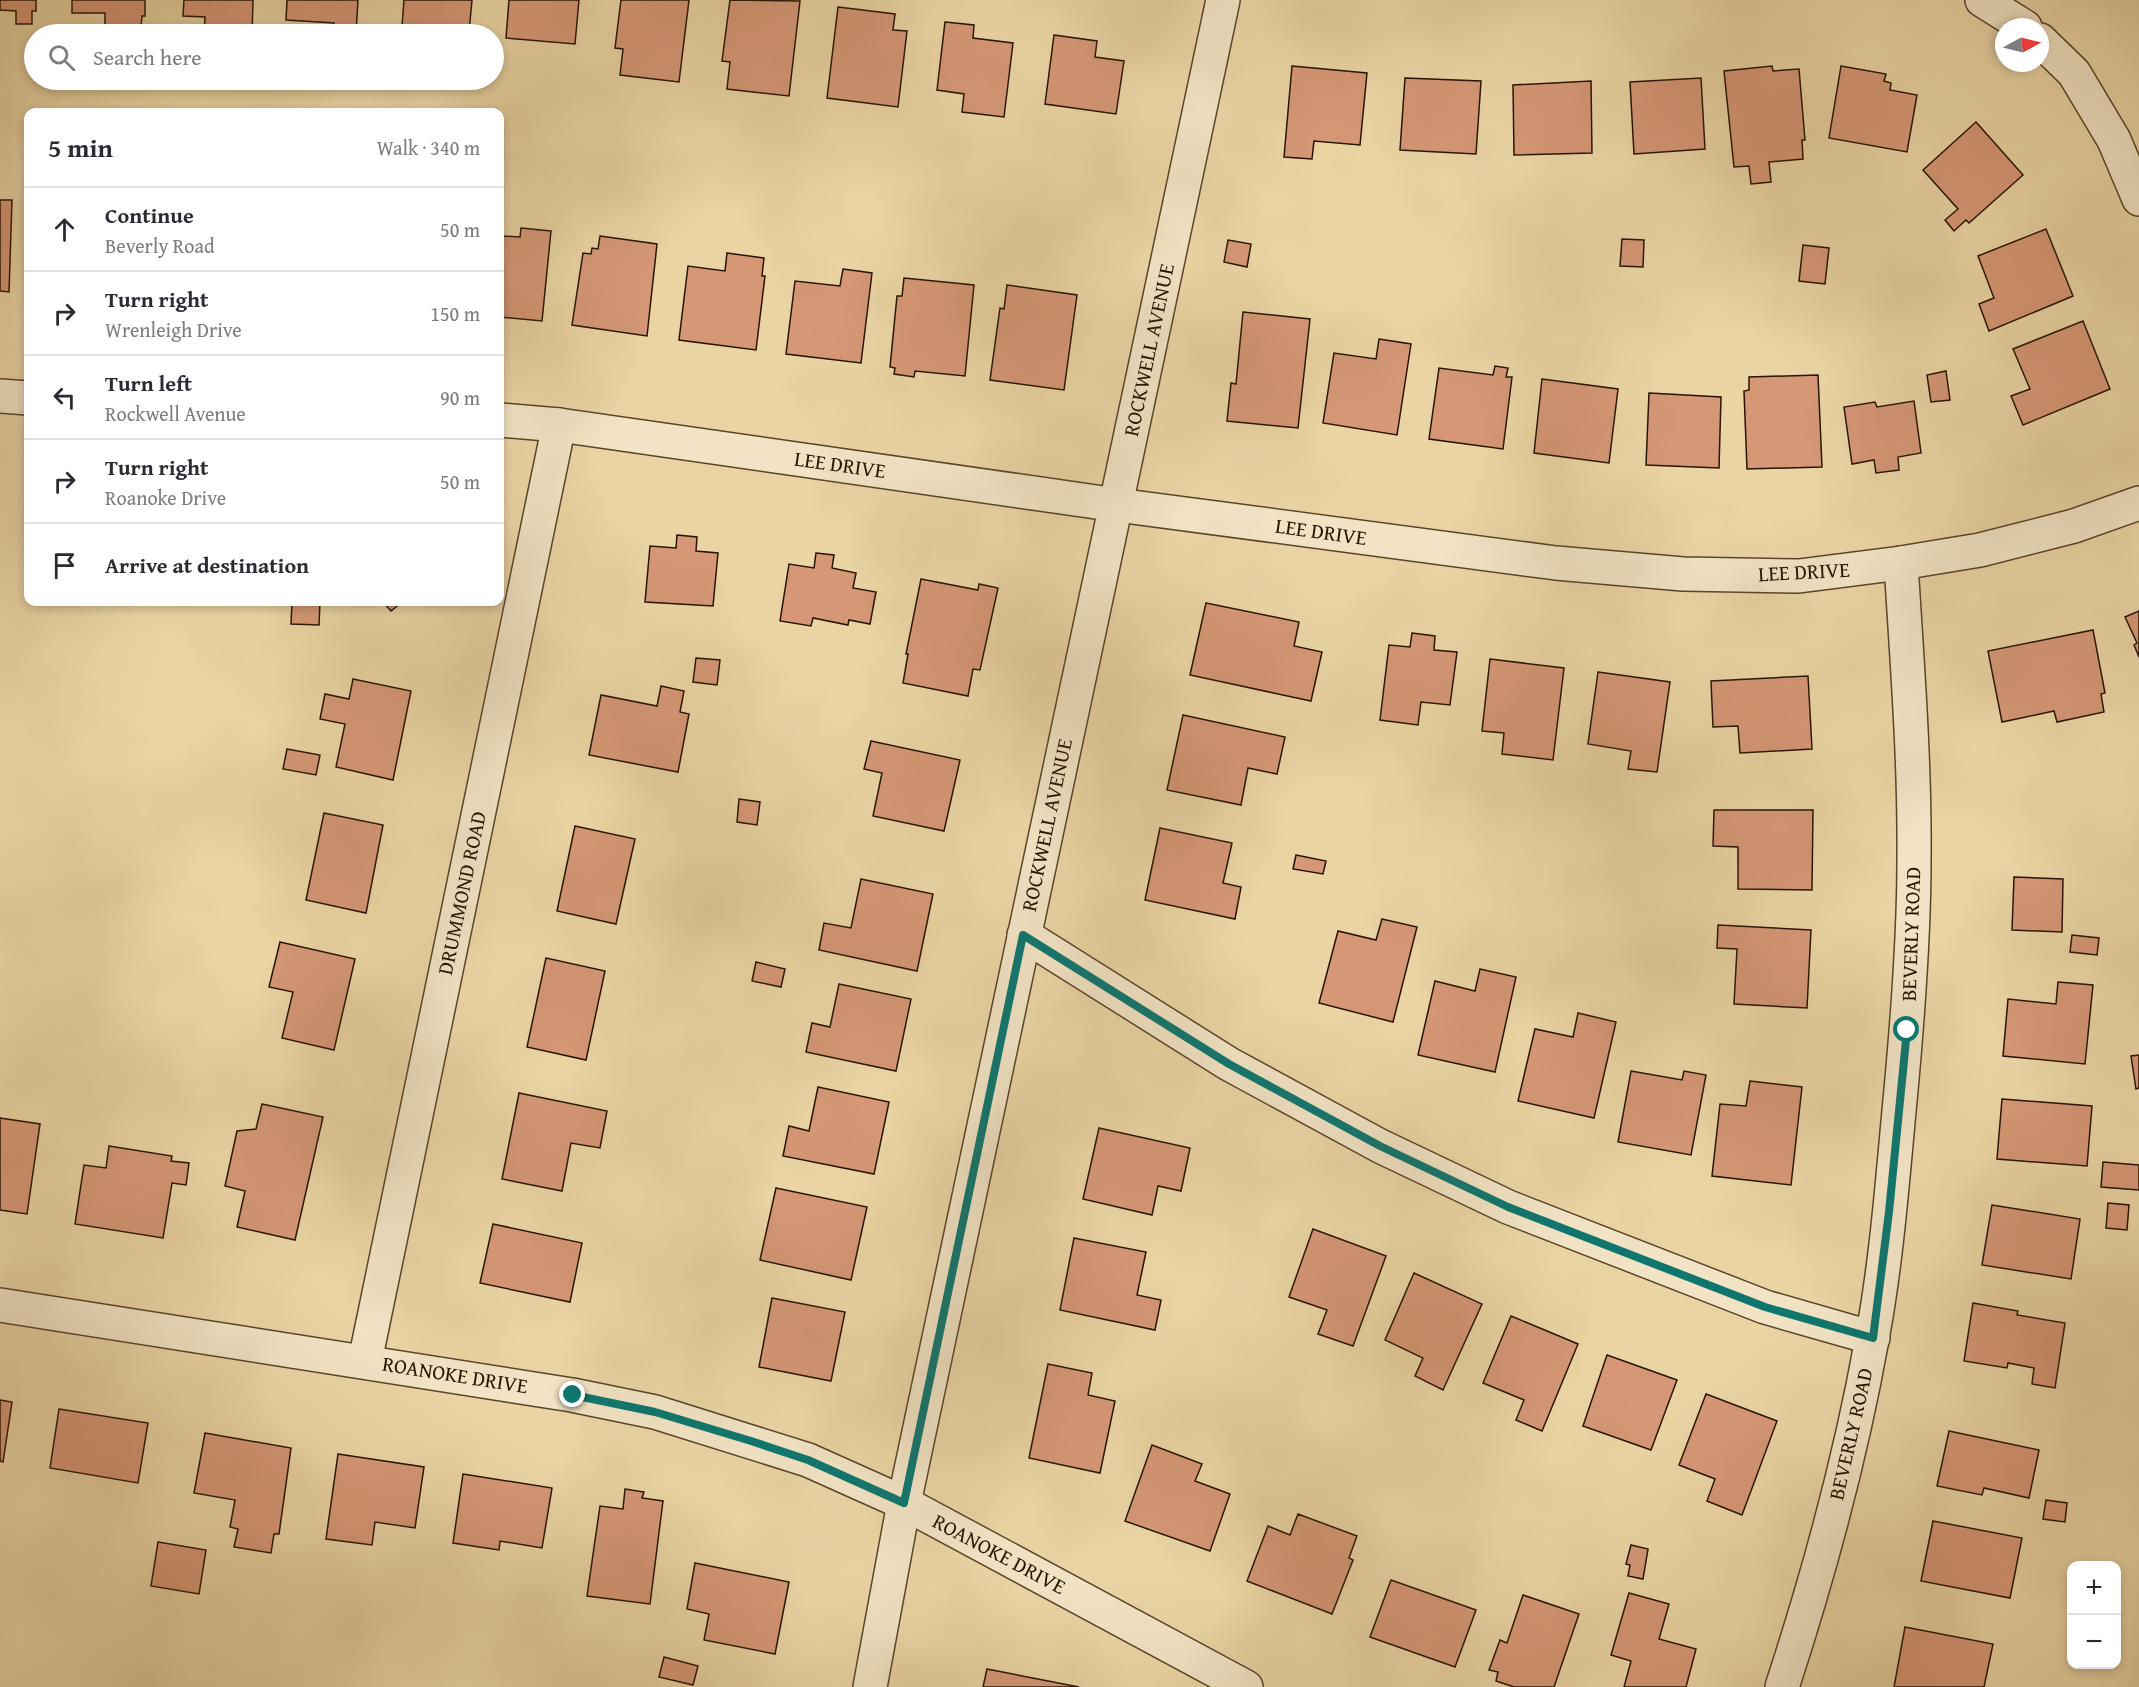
<!DOCTYPE html>
<meta charset="utf-8">
<style>
:root{--surface:#fff;--page:#f7f7f7;--text:#2b2b33;--muted:#7c7c81;--line:#e1e1e2}
body{margin:0;font-family:"Gentium Book Plus",serif;background:var(--page);color:var(--text)}
.controls{position:absolute;right:18px;bottom:18px;display:grid;overflow:hidden;border-radius:12px;box-shadow:0 3px 9px #0003}
.controls button{width:54px;height:54px;display:grid;place-items:center;padding:0;border:0;border-bottom:2px solid var(--line);background:var(--surface);color:var(--text);font:30px sans-serif}
.compass{position:absolute;left:1995px;top:18px;width:54px;height:54px;border-radius:50%;background:var(--surface);box-shadow:0 3px 9px #0003;rotate:83deg}
.stop{position:absolute;width:18px;height:18px;margin:-14px;border:4px solid #0f766e;border-radius:50%;background:#fff}
.stop.end{background:#0f766e;border-color:#fff;box-shadow:0 2px 6px #0008}
.list{margin:0;padding:0;list-style:none}
h2{display:flex;justify-content:space-between;align-items:center;height:78px;margin:0;padding:0 24px;font-size:26px}
h2 small{font-size:20px;font-weight:400;color:var(--muted)}
.list li{display:grid;grid-template-columns:39px 1fr auto;gap:18px;align-items:center;box-sizing:border-box;height:84px;padding:0 24px;border-top:2px solid var(--line)}
.list b{display:block;font-size:22px;white-space:nowrap}
.list p{margin:0;font-size:20px;white-space:nowrap;color:var(--muted)}
.list em{font-size:20px;font-style:normal;color:var(--muted)}
.icon{flex:none;width:33px;height:33px;fill:none;stroke:currentColor;stroke-width:2;stroke-linecap:round;stroke-linejoin:round}
.map{position:relative;flex:none;width:2139px;height:1687px;overflow:hidden}
.search{position:absolute;background:var(--surface);box-shadow:0 3px 9px #0003;left:24px;top:24px;width:480px;height:66px;display:flex;align-items:center;gap:15px;box-sizing:border-box;padding:0 21px;border-radius:33px;color:var(--muted);font-size:22px}
.panel{position:absolute;background:var(--surface);box-shadow:0 3px 9px #0003;left:24px;top:108px;width:480px;height:498px;border-radius:12px}
.map>svg:first-child{display:block}
.building{fill:#d59776;stroke:#271500;stroke-width:1.5}
.lines{fill:none;stroke-linecap:round;stroke-linejoin:round}
.street-casing{stroke:#584529;stroke-width:36}
.street{stroke:#f1e3c4;stroke-width:33}
.route{stroke:#0f766e;stroke-width:8}
.labels{text-anchor:middle;stroke-width:6;stroke-linejoin:round;paint-order:stroke}
.street-label{font-size:21px;fill:#271500;stroke:#f1e3c4}
</style>
<div class="map">
<svg width="2139" height="1687" viewBox="0 0 2139 1687">
<rect width="100%" height="100%" fill="#ead4a4"/>
<filter id="stains"><feTurbulence type="fractalNoise" baseFrequency=".00333" numOctaves="4"/><feColorMatrix values="0 0 0 0 .2 0 0 0 0 .09 0 0 0 0 .02 0 0 0 .5 -.17"/></filter>
<radialGradient id="worn" r=".72"><stop offset=".6" stop-color="#630" stop-opacity="0"/><stop offset="1" stop-color="#630" stop-opacity=".3"/></radialGradient>
<g class="building">
<polygon points="0,0 36,0 36,11 32,11 32,24 16,24 16,11 0,10"/>
<polygon points="72,0 145,0 145,16 142,16 141,27 105,27 105,13 72,13"/>
<polygon points="184,0 253,0 252,34 204,34 205,17 183,16"/>
<polygon points="287,0 358,0 356,34 333,34 334,23 286,20"/>
<polygon points="404,0 472,0 469,32 402,26"/>
<polygon points="509,0 579,0 575,44 506,38"/>
<polygon points="621,0 689,0 679,82 620,75 623,49 615,48"/>
<polygon points="730,0 800,1 789,96 727,89 730,62 722,61"/>
<polygon points="838,7 895,14 893,30 907,31 898,107 827,98"/>
<polygon points="945,22 974,25 973,38 1013,43 1004,117 962,112 964,94 937,90"/>
<polygon points="1054,35 1097,41 1095,57 1124,61 1116,114 1045,104"/>
<polygon points="1292,66 1367,73 1360,145 1314,141 1312,159 1284,157"/>
<polygon points="1772,66 1773,71 1799,69 1805,140 1802,140 1803,159 1769,162 1771,182 1751,184 1749,166 1734,167 1724,71"/>
<polygon points="1841,66 1886,74 1884,81 1891,83 1890,90 1917,95 1907,152 1829,138"/>
<polygon points="1405,78 1481,81 1476,154 1400,150"/>
<polygon points="1701,78 1705,149 1634,154 1630,82"/>
<polygon points="1591,81 1592,153 1514,155 1513,85"/>
<polygon points="1976,122 2023,175 1969,223 1966,220 1954,231 1945,220 1958,209 1923,170"/>
<polygon points="0,200 12,200 9,292 0,291"/>
<polygon points="521,228 551,231 542,321 500,317 500,245 501,246 502,236 520,237"/>
<polygon points="2046,229 2073,296 1989,331 1979,304 1994,298 1978,256"/>
<polygon points="600,236 657,244 647,336 572,325 583,253 591,254 592,248 598,249"/>
<polygon points="1622,239 1644,240 1643,267 1620,266"/>
<polygon points="1228,240 1251,244 1247,267 1224,262"/>
<polygon points="1803,245 1829,248 1825,284 1799,281"/>
<polygon points="727,253 764,258 762,276 765,276 756,350 679,340 688,266 725,271"/>
<polygon points="843,269 872,273 861,363 786,354 795,281 840,286"/>
<polygon points="904,278 974,285 965,376 915,371 914,377 894,374 895,368 890,367 897,296 902,296"/>
<polygon points="1007,285 1077,295 1064,390 990,380 1000,308 1004,309"/>
<polygon points="1243,312 1310,319 1298,428 1227,421 1231,383 1236,384"/>
<polygon points="2083,321 2110,389 2023,425 2011,396 2030,389 2013,349"/>
<polygon points="1379,339 1411,344 1397,435 1323,423 1334,353 1376,359"/>
<polygon points="1495,366 1508,368 1506,377 1512,377 1503,449 1429,439 1439,368 1493,375"/>
<polygon points="1946,371 1950,400 1931,402 1927,375"/>
<polygon points="1818,375 1822,467 1747,469 1744,391 1749,390 1749,377"/>
<polygon points="1542,379 1618,389 1609,463 1534,453"/>
<polygon points="1649,393 1721,397 1719,468 1646,465"/>
<polygon points="1914,401 1921,453 1898,457 1899,470 1876,473 1874,460 1852,464 1844,407 1875,402 1877,407"/>
<polygon points="677,535 697,537 696,551 718,553 713,606 645,602 650,546 676,548"/>
<polygon points="816,553 834,555 832,568 856,573 853,588 876,592 870,624 849,620 848,625 813,618 811,626 780,621 789,564 814,568"/>
<polygon points="921,579 978,590 979,584 998,588 980,670 973,669 968,696 903,683 908,654 906,654"/>
<polygon points="292,602 320,602 319,625 291,624"/>
<polygon points="383,602 402,602 391,611"/>
<polygon points="1206,603 1299,622 1294,646 1322,652 1311,701 1190,675"/>
<polygon points="2139,611 2139,657 2134,645 2137,643 2125,617"/>
<polygon points="2093,630 2105,693 2101,694 2104,712 2057,722 2054,711 2002,722 1988,651"/>
<polygon points="1412,633 1435,636 1434,650 1457,652 1450,705 1421,702 1418,725 1380,720 1389,645 1410,647"/>
<polygon points="696,658 720,660 717,685 693,682"/>
<polygon points="1490,659 1564,668 1553,760 1502,754 1504,733 1482,731"/>
<polygon points="1598,672 1670,682 1657,772 1628,769 1631,751 1588,744"/>
<polygon points="1808,676 1812,749 1740,753 1738,726 1713,727 1711,681"/>
<polygon points="353,679 411,691 393,780 336,767 345,724 320,719 325,694 349,699"/>
<polygon points="661,686 684,691 680,712 689,714 678,772 589,755 601,695 657,706"/>
<polygon points="1183,715 1285,737 1277,774 1248,768 1241,805 1167,790"/>
<polygon points="871,741 960,760 944,831 873,816 882,773 864,769"/>
<polygon points="287,749 320,755 316,775 283,769"/>
<polygon points="739,799 760,802 757,825 737,822"/>
<polygon points="1714,810 1813,810 1812,890 1738,889 1738,847 1713,846"/>
<polygon points="324,813 383,825 366,913 306,900"/>
<polygon points="575,826 635,839 616,924 557,911"/>
<polygon points="1160,828 1232,843 1223,883 1241,887 1235,919 1145,900"/>
<polygon points="1296,855 1326,861 1323,874 1293,869"/>
<polygon points="2014,877 2063,879 2062,932 2012,930"/>
<polygon points="861,879 933,894 917,971 819,950 824,923 851,928"/>
<polygon points="1382,919 1417,927 1393,1022 1319,1003 1338,931 1376,940"/>
<polygon points="1718,925 1811,930 1807,1008 1734,1004 1737,949 1717,948"/>
<polygon points="2072,935 2099,938 2097,955 2070,952"/>
<polygon points="280,942 355,959 334,1050 282,1038 293,992 269,987"/>
<polygon points="546,958 605,971 586,1060 527,1047"/>
<polygon points="756,962 785,969 781,987 752,981"/>
<polygon points="1480,969 1516,977 1495,1072 1418,1055 1435,981 1475,991"/>
<polygon points="2058,982 2093,985 2085,1064 2003,1056 2008,999 2056,1004"/>
<polygon points="839,984 911,999 896,1071 806,1052 812,1023 830,1027"/>
<polygon points="1578,1013 1616,1022 1594,1118 1518,1101 1535,1029 1573,1037"/>
<polygon points="2139,1055 2139,1088 2136,1089 2131,1056"/>
<polygon points="1631,1071 1682,1080 1684,1071 1706,1075 1691,1155 1618,1142"/>
<polygon points="1750,1081 1802,1087 1791,1185 1712,1176 1720,1104 1746,1106"/>
<polygon points="818,1087 889,1102 874,1174 783,1156 789,1126 809,1131"/>
<polygon points="519,1093 607,1111 600,1148 571,1143 562,1191 502,1179"/>
<polygon points="2002,1099 2092,1106 2087,1166 1997,1159"/>
<polygon points="262,1104 323,1117 295,1240 237,1227 245,1191 225,1186 237,1131 256,1129"/>
<polygon points="0,1118 40,1124 27,1214 0,1210"/>
<polygon points="1099,1128 1190,1148 1181,1191 1158,1186 1152,1215 1083,1199"/>
<polygon points="109,1146 172,1156 171,1161 189,1163 186,1185 172,1183 163,1238 75,1224 84,1165 106,1168"/>
<polygon points="2103,1162 2139,1165 2139,1190 2101,1187"/>
<polygon points="776,1188 867,1207 851,1280 760,1260"/>
<polygon points="2108,1203 2129,1205 2127,1230 2106,1228"/>
<polygon points="1992,1205 2080,1219 2071,1279 1982,1265"/>
<polygon points="493,1224 582,1243 570,1302 480,1283"/>
<polygon points="1313,1229 1386,1256 1353,1346 1318,1334 1327,1310 1289,1297"/>
<polygon points="1074,1238 1146,1252 1137,1295 1161,1300 1155,1330 1060,1310"/>
<polygon points="1414,1273 1482,1304 1443,1390 1415,1376 1423,1358 1385,1340"/>
<polygon points="772,1298 845,1312 831,1381 759,1367"/>
<polygon points="1973,1303 2018,1311 2017,1315 2065,1323 2055,1388 2032,1384 2034,1368 2008,1363 2007,1368 1964,1361"/>
<polygon points="1511,1316 1578,1344 1542,1431 1516,1420 1524,1400 1483,1383"/>
<polygon points="1607,1355 1677,1380 1651,1450 1583,1426"/>
<polygon points="1048,1364 1092,1373 1088,1395 1115,1401 1100,1473 1029,1458"/>
<polygon points="1706,1394 1777,1421 1742,1515 1707,1501 1715,1479 1679,1465"/>
<polygon points="0,1400 12,1402 3,1462 0,1461"/>
<polygon points="59,1409 148,1423 138,1483 50,1468"/>
<polygon points="1949,1431 2039,1450 2029,1498 1984,1488 1982,1495 1937,1486"/>
<polygon points="205,1433 291,1448 279,1534 274,1534 271,1553 234,1547 238,1529 230,1527 235,1500 194,1493"/>
<polygon points="1152,1445 1202,1464 1195,1481 1230,1494 1210,1551 1125,1521"/>
<polygon points="338,1454 424,1467 415,1528 375,1522 372,1545 326,1539"/>
<polygon points="463,1474 552,1488 542,1548 500,1541 499,1550 453,1543"/>
<polygon points="625,1489 644,1492 642,1498 663,1501 650,1604 587,1596 600,1506 623,1509"/>
<polygon points="2046,1500 2067,1503 2065,1522 2043,1519"/>
<polygon points="1298,1514 1357,1536 1349,1558 1353,1560 1332,1614 1247,1581 1268,1526 1290,1535"/>
<polygon points="1933,1521 2022,1538 2010,1598 1921,1581"/>
<polygon points="158,1542 206,1550 199,1594 151,1586"/>
<polygon points="1631,1545 1648,1549 1643,1579 1628,1576 1630,1565 1626,1564"/>
<polygon points="695,1563 789,1582 775,1654 704,1640 709,1614 687,1609"/>
<polygon points="1391,1580 1476,1610 1455,1667 1370,1637"/>
<polygon points="1629,1593 1669,1604 1659,1639 1696,1649 1686,1687 1624,1687 1631,1661 1611,1655"/>
<polygon points="1523,1595 1579,1614 1554,1687 1514,1687 1496,1681 1498,1672 1489,1670 1500,1640 1507,1643"/>
<polygon points="1905,1627 1993,1644 1984,1687 1894,1687"/>
<polygon points="664,1657 698,1666 693,1685 659,1677"/>
<polygon points="987,1669 1079,1687 983,1687"/>
</g>
<g class="lines">
<defs>
<g id="street">
<polyline points="1982,0 2025,27"/>
<polyline points="2040,40 2074,73 2114,140 2139,199"/>
<polyline points="0,396 28,398"/>
<polyline points="500,420 559,425 1117,505 1556,563 1683,574 1799,576 1901,563 1980,550 2074,526 2139,503"/>
<polyline points="1024,935 1229,1064 1380,1146 1508,1207 1765,1307 1873,1338"/>
<polyline points="0,1305 572,1395 655,1412 808,1460 904,1503 1246,1687"/>
<polyline points="365,1361 559,425"/>
<polyline points="870,1687 904,1503 1223,0"/>
<path d="M1782,1687C1819,1574 1851,1456 1872,1339C1886,1264 1892,1187 1899,1111C1907,1028 1914,944 1914,860C1915,761 1907,662 1901,563"/>
</g>
</defs>
<use href="#street" class="street-casing"/>
<use href="#street" class="street"/>
</g>
<g class="lines">
<polyline class="route" points="573,1395 655,1412 751,1441 808,1460 904,1503 1023,935 1229,1064 1380,1146 1508,1207 1765,1307 1873,1338 1889,1212 1907,1030"/>
</g>
<g class="labels">
<g class="street-label">
<text transform="translate(1149 350) rotate(-78)" y="7">ROCKWELL AVENUE</text>
<text transform="translate(840 465) rotate(8)" y="7">LEE DRIVE</text>
<text transform="translate(1321 532) rotate(8)" y="7">LEE DRIVE</text>
<text transform="translate(1804 572) rotate(-3)" y="7">LEE DRIVE</text>
<text transform="translate(1047 825) rotate(-78)" y="7">ROCKWELL AVENUE</text>
<text transform="translate(462 893) rotate(-78)" y="7">DRUMMOND ROAD</text>
<text transform="translate(1911 934) rotate(-88)" y="7">BEVERLY ROAD</text>
<text transform="translate(455 1375) rotate(9)" y="7">ROANOKE DRIVE</text>
<text transform="translate(1851 1434) rotate(-77)" y="7">BEVERLY ROAD</text>
<text transform="translate(999 1554) rotate(28)" y="7">ROANOKE DRIVE</text>
</g>
</g>
<rect width="100%" height="100%" filter="url(#stains)"/>
<rect width="100%" height="100%" fill="url(#worn)"/>
</svg>
<div class="controls">
<button>+</button>
<button>−</button>
</div>
<svg class="compass" viewBox="-18 -18 36 36"><path d="M0-13l5 13h-10z" fill="#e53935"/><path d="M0 13l5-13h-10z" fill="#7c7c81"/></svg>
<div class="stop" style="left:1907px;top:1030px"></div>
<div class="stop end" style="left:573px;top:1395px"></div>
<div class="search"><svg class="icon" aria-label="search" viewBox="0 0 24 24"><circle cx="10" cy="10" r="6"/><path d="M15 15l6 6"/></svg>Search here</div>
<section class="panel">
<h2>5 min<small>Walk · 340 m</small></h2>
<ul class="list">
<li><svg class="icon" aria-label="ahead" viewBox="0 0 24 24"><path d="M12 20V5M6 11l6-6 6 6"/></svg><div><b>Continue</b><p>Beverly Road</p></div><em>50 m</em></li>
<li><svg class="icon" aria-label="right" viewBox="0 0 24 24"><path d="M7 20v-9h11M14 6l5 5-5 5"/></svg><div><b>Turn right</b><p>Wrenleigh Drive</p></div><em>150 m</em></li>
<li><svg class="icon" aria-label="left" viewBox="0 0 24 24"><path d="M17 20v-9H6M10 6l-5 5 5 5"/></svg><div><b>Turn left</b><p>Rockwell Avenue</p></div><em>90 m</em></li>
<li><svg class="icon" aria-label="right" viewBox="0 0 24 24"><path d="M7 20v-9h11M14 6l5 5-5 5"/></svg><div><b>Turn right</b><p>Roanoke Drive</p></div><em>50 m</em></li>
<li><svg class="icon" aria-label="arrive" viewBox="0 0 24 24"><path d="M6 21V4h12l-3 4 3 4H6"/></svg><div><b>Arrive at destination</b></div></li>
</ul>
</section>
</div>
